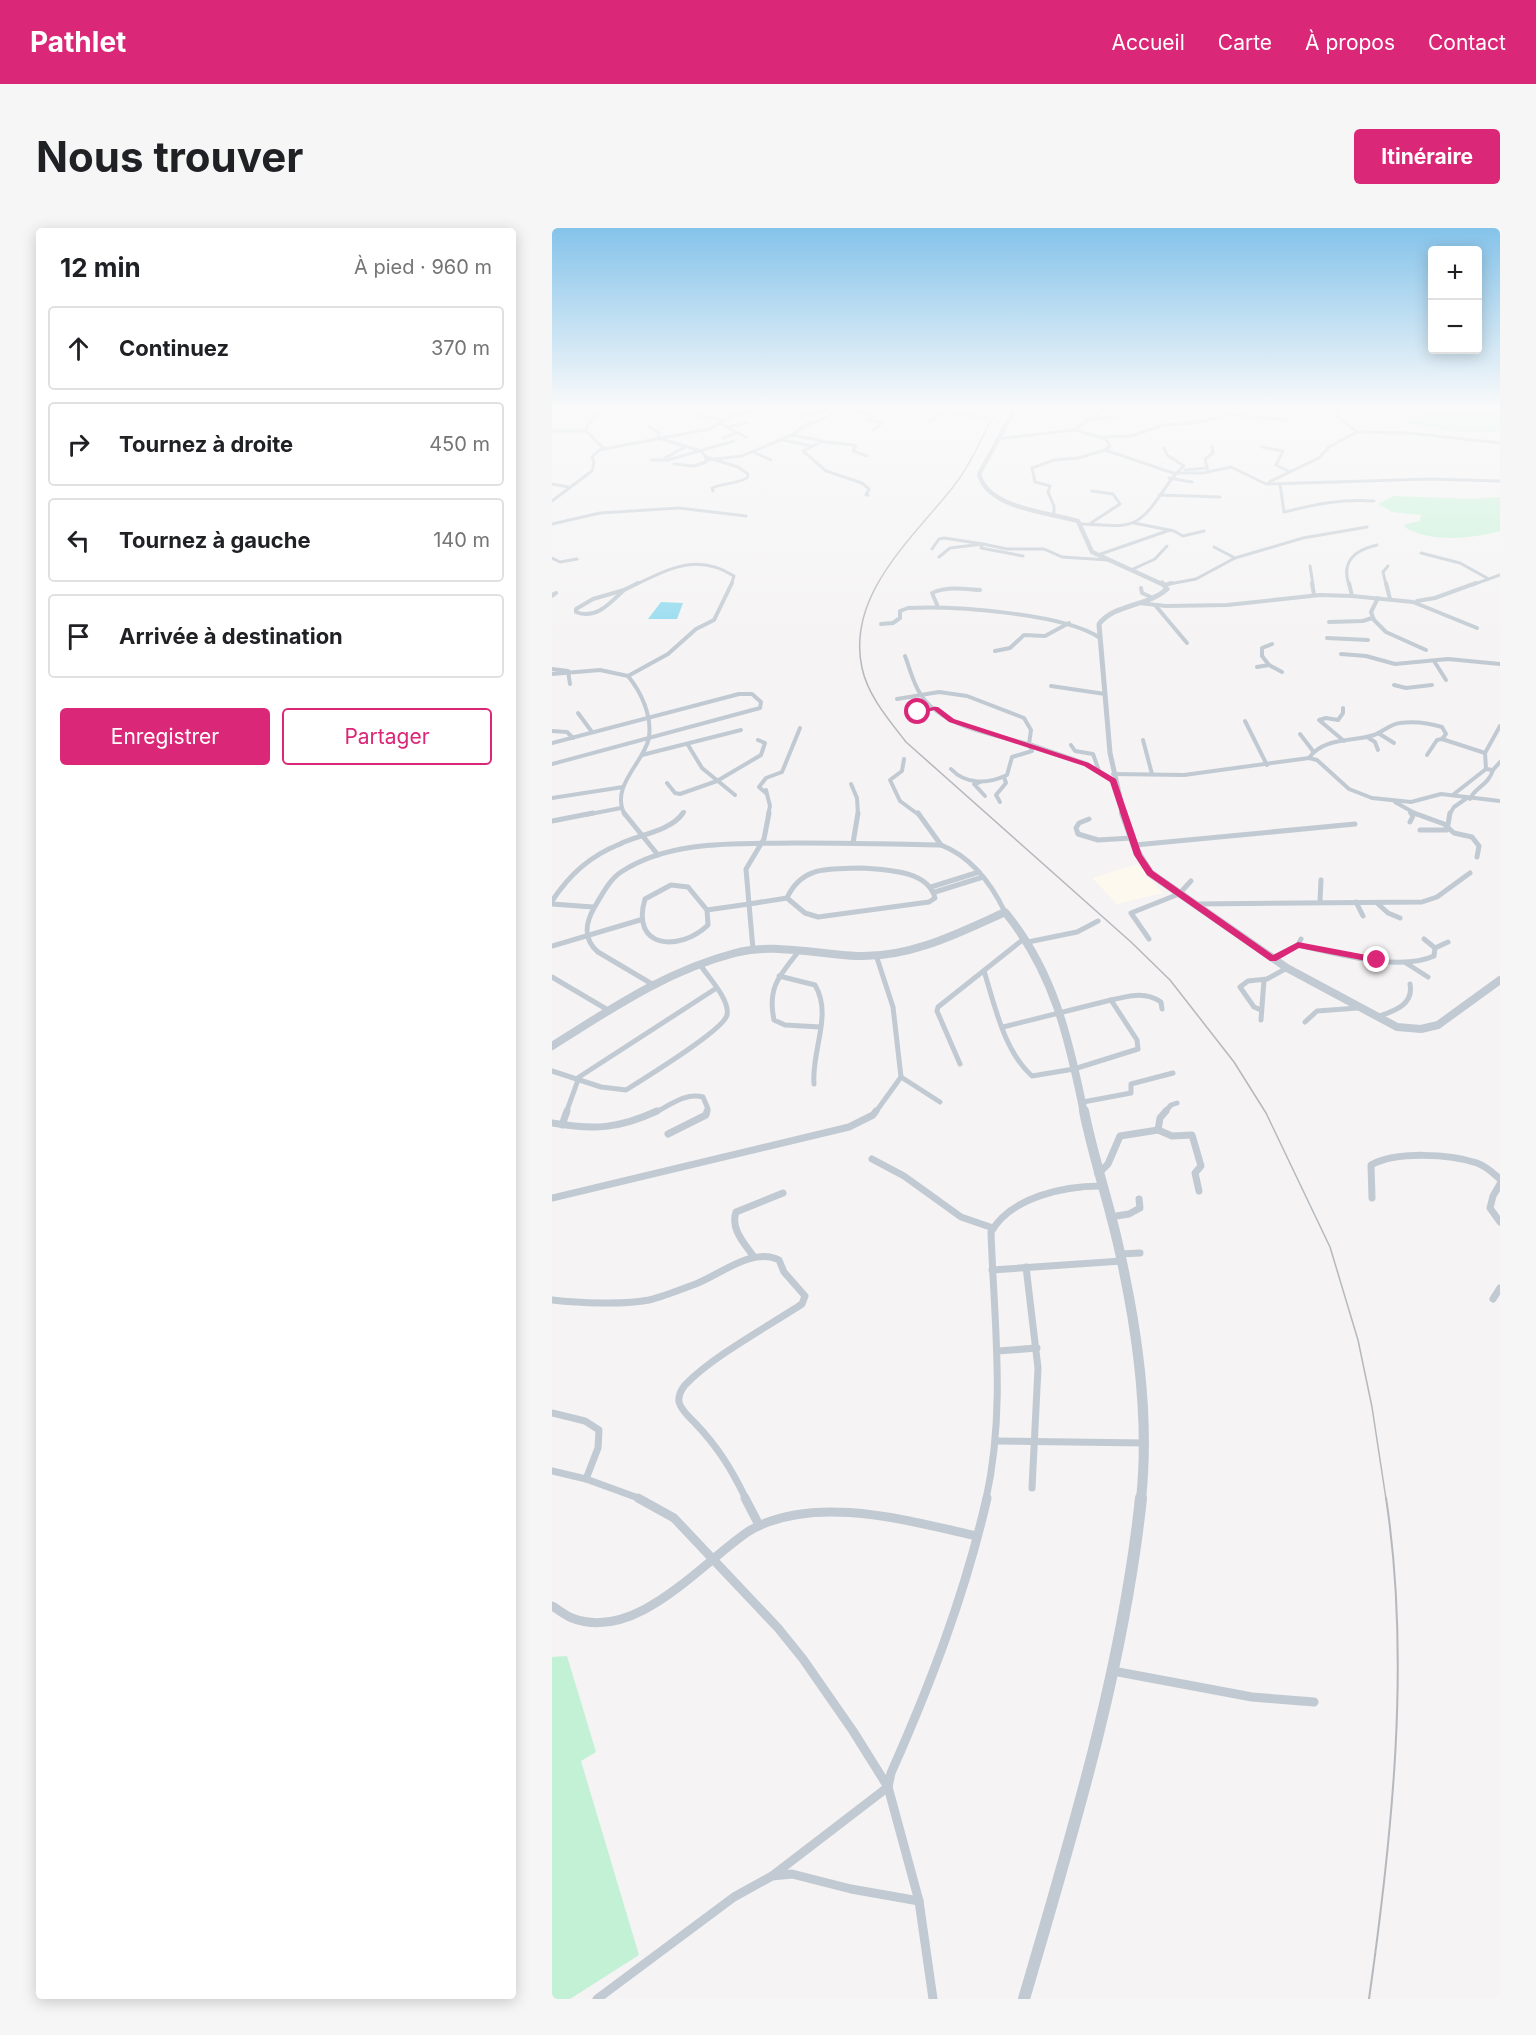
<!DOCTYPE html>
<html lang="fr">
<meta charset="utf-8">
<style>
:root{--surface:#fff;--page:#f6f6f6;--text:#202124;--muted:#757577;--line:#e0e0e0;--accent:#db2777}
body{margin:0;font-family:Inter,sans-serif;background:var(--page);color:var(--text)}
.controls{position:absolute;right:18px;top:18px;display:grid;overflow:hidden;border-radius:6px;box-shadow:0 3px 15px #0003}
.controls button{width:54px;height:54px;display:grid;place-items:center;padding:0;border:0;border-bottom:2px solid var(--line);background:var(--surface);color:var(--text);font:30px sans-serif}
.stop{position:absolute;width:18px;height:18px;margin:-14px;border:4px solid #db2777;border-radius:50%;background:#fff}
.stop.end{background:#db2777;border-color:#fff;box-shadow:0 2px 6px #0008}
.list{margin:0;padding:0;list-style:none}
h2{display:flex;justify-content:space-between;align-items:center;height:78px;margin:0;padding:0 24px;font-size:26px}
h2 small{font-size:20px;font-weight:400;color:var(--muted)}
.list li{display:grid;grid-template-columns:39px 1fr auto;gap:18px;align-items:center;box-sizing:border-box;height:84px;margin:0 12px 12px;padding:0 12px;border:2px solid var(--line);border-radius:6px}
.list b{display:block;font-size:22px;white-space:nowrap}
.list em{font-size:20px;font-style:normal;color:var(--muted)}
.actions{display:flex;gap:12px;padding:18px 24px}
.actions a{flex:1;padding:14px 0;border:2px solid var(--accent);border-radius:6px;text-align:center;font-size:21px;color:var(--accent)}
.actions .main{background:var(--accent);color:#fff}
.icon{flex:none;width:33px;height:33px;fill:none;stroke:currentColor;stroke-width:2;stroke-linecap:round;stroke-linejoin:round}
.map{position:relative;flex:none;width:948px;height:1771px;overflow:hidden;border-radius:6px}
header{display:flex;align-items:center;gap:36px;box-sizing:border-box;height:84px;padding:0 30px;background:var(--accent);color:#fff}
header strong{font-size:28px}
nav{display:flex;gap:33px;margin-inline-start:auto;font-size:21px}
.intro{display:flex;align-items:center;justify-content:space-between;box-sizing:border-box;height:144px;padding:0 36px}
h1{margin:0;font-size:42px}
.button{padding:15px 27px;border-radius:6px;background:var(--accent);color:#fff;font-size:21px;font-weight:700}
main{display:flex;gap:36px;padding:0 36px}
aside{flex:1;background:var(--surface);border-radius:6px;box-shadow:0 3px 15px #0003}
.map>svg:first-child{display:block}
.commercial{fill:#fdf9ef}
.green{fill:#c3f1d5}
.water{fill:#90daee}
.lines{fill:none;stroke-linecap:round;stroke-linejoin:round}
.minor-far4{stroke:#c1cad2;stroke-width:3}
.minor-far3{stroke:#c1cad2;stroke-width:4}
.minor-far2{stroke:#c1cad2;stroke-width:5}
.minor-far1{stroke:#c1cad2;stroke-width:7}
.minor{stroke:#c1cad2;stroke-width:9}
.tertiary-far4{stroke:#c1cad2;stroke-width:4.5}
.tertiary-far3{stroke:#c1cad2;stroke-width:5}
.tertiary-far2{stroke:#c1cad2;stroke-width:8}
.tertiary-far1{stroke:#c1cad2;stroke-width:10}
.tertiary{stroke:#c1cad2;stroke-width:12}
.rail-far1{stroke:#b5b8bd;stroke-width:1.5}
.rail{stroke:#b5b8bd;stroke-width:2}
.route{fill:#db2777}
</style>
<header>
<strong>Pathlet</strong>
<nav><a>Accueil</a><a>Carte</a><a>À propos</a><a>Contact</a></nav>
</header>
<div class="intro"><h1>Nous trouver</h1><a class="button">Itinéraire</a></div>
<main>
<aside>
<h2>12 min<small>À pied · 960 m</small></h2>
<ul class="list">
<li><svg class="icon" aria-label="ahead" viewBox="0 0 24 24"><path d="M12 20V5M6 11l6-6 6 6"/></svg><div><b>Continuez</b></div><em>370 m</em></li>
<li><svg class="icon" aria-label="right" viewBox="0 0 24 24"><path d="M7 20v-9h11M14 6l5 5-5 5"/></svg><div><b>Tournez à droite</b></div><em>450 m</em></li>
<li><svg class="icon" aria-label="left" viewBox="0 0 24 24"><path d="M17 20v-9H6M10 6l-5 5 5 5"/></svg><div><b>Tournez à gauche</b></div><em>140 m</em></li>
<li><svg class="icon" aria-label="arrive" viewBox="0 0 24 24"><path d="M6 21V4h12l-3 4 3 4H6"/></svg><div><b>Arrivée à destination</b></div></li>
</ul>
<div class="actions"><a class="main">Enregistrer</a><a>Partager</a></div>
</aside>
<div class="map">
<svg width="948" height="1771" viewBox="0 0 948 1771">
<rect width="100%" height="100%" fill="#f5f3f3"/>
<polygon class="commercial" points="586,636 611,665 565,676 540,650"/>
<g class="green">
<polygon points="854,179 948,179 948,204 901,204 856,196 849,192 871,190 872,187"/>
<path d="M842,268L920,271L948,269V303C918,311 880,315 852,299L854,296L868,293L869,287L840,284L826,276Z"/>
<polygon points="15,1428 44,1524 29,1533 87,1727 18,1771 0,1771 0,1429"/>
</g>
<polygon class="water" points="109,374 131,375 125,391 96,391"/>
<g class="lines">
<g class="minor-far4">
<polyline points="278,179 319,186 321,189 317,192 330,195 321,202"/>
<polyline points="202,182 234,179"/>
<polyline points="0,187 1,179"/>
<polyline points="143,188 171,192"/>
<polyline points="247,188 276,183"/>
<polyline points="540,191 567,189"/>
<polyline points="377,194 389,184 436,190"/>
<polyline points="167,195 194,209"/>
<path d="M96,198L107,205L106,210L149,223L154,229L186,239L196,246L195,250C184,256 171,255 160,260L161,263"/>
<polyline points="176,199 195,195"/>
<polyline points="523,202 554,211 558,218 553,222"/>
<polyline points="0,203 34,203"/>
<polyline points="805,204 857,205 948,215"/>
<polyline points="240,207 252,198 278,188 278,184 272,179"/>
<polyline points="550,209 579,208 611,197 641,195 679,187 734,192"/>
<polyline points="171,210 184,205"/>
<polyline points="445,211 522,202 551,182 571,179"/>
<polyline points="231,212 259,218"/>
<polyline points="272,214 302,217 304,218 301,223 315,228"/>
<polyline points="710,219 731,223 724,237 738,244"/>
<path d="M52,221L34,203C37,188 50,186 62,179"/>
<polyline points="201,224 219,232"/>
<polyline points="113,230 133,219"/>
<polyline points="99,232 116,232 182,213"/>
<polyline points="155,232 190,228 240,207 271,213 251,223 274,243 310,255 317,261 314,267 316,267"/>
<polyline points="122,236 142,238 154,234 154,229"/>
<polyline points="633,242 655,240"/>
<polyline points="656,244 653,231 661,225 660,218"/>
<polyline points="617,250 640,254"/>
<polyline points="717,254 767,230 777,219 805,204 785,188 787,179"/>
<polyline points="0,256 16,259"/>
<path d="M728,256L732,284C765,276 788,271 822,273"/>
<polyline points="607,267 668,269"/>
<polyline points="0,273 40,243 42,234 40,229 47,222 157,201 183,187 202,182 202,179"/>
<polyline points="502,286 502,278 496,264 498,258 483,254 480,240 502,232 526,230 553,222 621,245 651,245 679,239 714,256 877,251 948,253"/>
<polyline points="539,295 568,276 561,266 540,263"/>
<polyline points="582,295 622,303 631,308 652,303"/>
<polyline points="0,296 48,285 127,280 194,288"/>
<path d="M529,296C543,296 558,299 572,297C600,294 611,254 632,238L615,227L612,220"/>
<polyline points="662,319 683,330"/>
<polyline points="380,321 387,311 392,310 431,316 429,320 471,328"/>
<polyline points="869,325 908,335 935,350"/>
<polyline points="546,327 618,302"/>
<polyline points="387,329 398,320 431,316 455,321 492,321 510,329 556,332"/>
<polyline points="0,330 8,334 25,331"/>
<polyline points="758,338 761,357"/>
<polyline points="579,342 603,331 615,318"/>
<path d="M83,357C119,340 145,325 182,348L179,357"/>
<polyline points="612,357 644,351 683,330 751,310 815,299"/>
<path d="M797,357C789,333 803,322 825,317"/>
<polyline points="834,357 831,344 836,338"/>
<polyline points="920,357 948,347"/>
</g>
<g class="minor-far3">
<polyline points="760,355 762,367"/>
<polyline points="797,355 800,368"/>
<polyline points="834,355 838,371"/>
<polyline points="612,357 620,355"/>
<polyline points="589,360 590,365 601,370"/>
<path d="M72,362C58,375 44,392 24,384V381L41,371Z"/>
<polyline points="72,362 86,355"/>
<polyline points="0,367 4,365 0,368"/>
<polyline points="826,370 819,384 822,392 834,404 874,422"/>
<polyline points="865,373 883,370 924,355"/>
<polyline points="587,375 614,378 675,377 768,367 800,368 861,374 925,400"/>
<polyline points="603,377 635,415"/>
<path d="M386,379L380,365C396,358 412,361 428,362"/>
<polyline points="777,394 811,393 820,390"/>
<path d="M329,396L341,395L348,390V383L356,380C401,378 512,385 548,410"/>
<polyline points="775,410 816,412"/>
<polyline points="443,423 458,420 472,407 493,408 517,395"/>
<polyline points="789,426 814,428 843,436 896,431 948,436"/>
<path d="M353,428C358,441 361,455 369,467C390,499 442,507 477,516L480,523L460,529L455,547C436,556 414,557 399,541"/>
<polyline points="882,433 894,452"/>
<polyline points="717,437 730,444"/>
<polyline points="705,439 717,437 710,428 710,420 720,416"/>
<polyline points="0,441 16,443 18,456"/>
<polyline points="0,446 48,442 76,448"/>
<polyline points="842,457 854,460 880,457"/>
<polyline points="499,458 553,466"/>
<polyline points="345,471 387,464 415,468 472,490 479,502 477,516 535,536 561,552"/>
<polyline points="791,480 791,485 786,492 774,490 767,492 792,513"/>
<polyline points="26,485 40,504"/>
<polyline points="363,489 367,484 383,480"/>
<polyline points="693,493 715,537"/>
<polyline points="0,503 15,504 21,510"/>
<polyline points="826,505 842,515"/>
<polyline points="748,506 761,523"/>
<polyline points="815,509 823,514 826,522"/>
<polyline points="591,512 600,546"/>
<polyline points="0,515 187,466 200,466 209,474 208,480 0,536"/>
<polyline points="136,517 150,540 183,567"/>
<polyline points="519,517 523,523 541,526 547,543"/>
<polyline points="90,527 189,502"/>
<polyline points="875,527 885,512 890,511 933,525"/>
<polyline points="757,530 765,532 797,561 820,570 859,574 889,566 948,573"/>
<polyline points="352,531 350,543 338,552 348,573 367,587"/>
<polyline points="934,541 933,525 948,498"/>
<path d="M561,546L632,547L757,530C771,509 801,514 822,507C831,504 838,496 848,495C862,493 877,495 890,499L894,506L890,511"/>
<polyline points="428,554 422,556 433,568"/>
<polyline points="115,555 123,565 128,566 165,553 209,527 213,515 206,512"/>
<polyline points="299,556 305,570 306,587"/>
<polyline points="214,562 218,578 216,587"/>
<polyline points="215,566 207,559 214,550 230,544 248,500"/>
<polyline points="902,566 934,541 941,542 948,534"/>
<polyline points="0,570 71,559"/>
<path d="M918,571C923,559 936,558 941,542"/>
<polyline points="448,574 444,567 454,555 452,549"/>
<polyline points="843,574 866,587"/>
<polyline points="858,584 860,587"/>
<polyline points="33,587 69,580"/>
<path d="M73,587C57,558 93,534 97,509C100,487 89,464 76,448L116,426L144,401L162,392L180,355"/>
<polyline points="130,587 132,584"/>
<polyline points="897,587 902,579 915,570"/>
</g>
<g class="minor-far2">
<polyline points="72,585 106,627"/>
<polyline points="217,585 212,611 194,641 197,676 235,670"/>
<polyline points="366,585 389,617"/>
<polyline points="862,585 892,596 902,605 920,609 927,618 925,629"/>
<polyline points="537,591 527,595 524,600 526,606 546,612 580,610"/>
<polyline points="0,593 41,585"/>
<polyline points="858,594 861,588 859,585"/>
<polyline points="868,602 895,602 898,585"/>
<polyline points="301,615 306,585"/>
<polyline points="583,617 803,596"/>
<path d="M310,640C334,642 376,642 383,670L377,674L266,689L253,685L235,670C250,637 278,641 310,640Z"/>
<path d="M119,657L136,659L155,682L156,697C128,724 78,721 93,671Z"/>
<polyline points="379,659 427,644"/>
<polyline points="383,664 431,649"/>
<path d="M0,673C18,646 38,628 68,616C86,607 119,603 131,585"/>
<polyline points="768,673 769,652"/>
<polyline points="804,674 811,688"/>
<polyline points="825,675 836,685 848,690"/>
<polyline points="0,676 41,679"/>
<polyline points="642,676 870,674 885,669 918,645"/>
<polyline points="155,682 197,676 201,721"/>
<polyline points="597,711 579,685 627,666 639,653"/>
<polyline points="872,711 883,720"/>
<polyline points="476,714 525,704 546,693"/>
<path d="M746,717C783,725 847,744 882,728L883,720L896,714"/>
<polyline points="0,718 88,692"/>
<path d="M247,723C228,747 215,759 222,792L233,797L268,799"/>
<polyline points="324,727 341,779 349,849 388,874"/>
<polyline points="721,731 746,717 749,711"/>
<polyline points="854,735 876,749"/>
<path d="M432,743C443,778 452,823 480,848L522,841L586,821L585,812L559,772L451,799"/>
<path d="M227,748L263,757C281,787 259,823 262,856"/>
<polyline points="0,749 56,782"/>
<path d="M100,756L46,724C31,711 33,696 42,680C50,667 57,652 69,644C119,611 187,616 243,615C292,615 340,616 389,617C420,629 439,655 453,684"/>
<path d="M559,772C578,768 592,763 609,774L610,781"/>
<polyline points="709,782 702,779 688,759 696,753 715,751 735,740"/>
<path d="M825,789C842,783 862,777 858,756"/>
<polyline points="709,792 712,752"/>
<polyline points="753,794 765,783 806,780"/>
<polyline points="408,836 385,783 386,779 473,710"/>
<path d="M0,843L49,859L74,862C91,851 172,802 175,787C178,772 157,750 149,738"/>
<polyline points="24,851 163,761"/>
<polyline points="531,874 579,865 579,856 621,845"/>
<polyline points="14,885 26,852"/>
<path d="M102,885C117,878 133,864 151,869L156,881L155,885"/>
<polyline points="323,885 349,849"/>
<polyline points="612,885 619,877 625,875"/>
</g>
<g class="minor-far1">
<path d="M0,895C42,902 66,901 105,883"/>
<polyline points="10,897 15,883"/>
<polyline points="606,902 620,908 640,907 649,938 643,945 647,963"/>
<polyline points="116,906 154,887 155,883"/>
<polyline points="320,931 352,948 409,989 441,1000"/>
<polyline points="546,946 556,936 568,908 606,902 608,890 614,883"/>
<polyline points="948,956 941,968 938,980 948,994"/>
<polyline points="0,970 297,899 321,887 324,883"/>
<path d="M820,970L819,937C844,923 898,926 925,935C934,938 941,945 948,951"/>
<polyline points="558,989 577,986 588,980 587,971"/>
<polyline points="569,1026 588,1025"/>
<path d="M202,1029C193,1016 178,1001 184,984L231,965"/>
<polyline points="474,1039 486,1140 480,1260"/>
<polyline points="440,1042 570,1033"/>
<polyline points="941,1071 948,1060"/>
<path d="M0,1072C26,1075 73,1077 97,1072C113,1068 130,1061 146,1055C170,1045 202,1019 227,1032L232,1044L253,1068L250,1076C215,1099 161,1128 133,1157C129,1162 126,1167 127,1174C129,1182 137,1189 143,1195C166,1219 180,1242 194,1271"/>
<polyline points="446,1123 485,1120"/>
<polyline points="0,1185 33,1193 47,1202 46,1220 34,1251"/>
<polyline points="444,1213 592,1215"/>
<polyline points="0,1243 34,1251 89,1271"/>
<path d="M434,1271C454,1181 442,1095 439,1004C459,969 512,958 549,958"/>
</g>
<g class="minor">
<polyline points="86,1270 122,1290 226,1400 251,1431 301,1503 336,1559 220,1648"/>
<polyline points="193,1270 207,1297"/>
<path d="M0,1378C7,1382 13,1387 20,1390C84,1415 149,1335 197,1303C262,1265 357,1293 425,1308"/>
<polyline points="561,1443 700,1469 762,1474"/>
<polyline points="45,1771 182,1669 220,1648 240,1646 299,1661 367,1673"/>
<path d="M381,1771L367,1673L336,1559L339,1545C379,1455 413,1366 435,1270"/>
</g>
<path class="tertiary-far4" d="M464,179L427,246C436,281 496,284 526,293L540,324L612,357"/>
<path class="tertiary-far3" d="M572,587L558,525L547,396C564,375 595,379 615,361L610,355"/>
<g class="tertiary-far2">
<polyline points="571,585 585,624 598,645 735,740 845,799 869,801 886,797 948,752"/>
<path d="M0,818C59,781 114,743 183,725C222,715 266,726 305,728C358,730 407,705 453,684C502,744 517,811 532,885"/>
</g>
<path class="tertiary-far1" d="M532,883C541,928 556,972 566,1016C585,1099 598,1187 589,1271"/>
<path class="tertiary" d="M472,1771C520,1606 571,1441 589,1270"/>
<path class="rail-far1" d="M446,179C431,206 420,235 401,259C361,310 294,367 310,440C316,468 337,492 354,514L579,714L618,752L682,834L714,885L778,1019L806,1112L820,1179L834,1271"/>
<path class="rail" d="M817,1771C840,1609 859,1432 834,1270"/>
</g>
<linearGradient id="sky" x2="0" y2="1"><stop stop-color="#85c3ea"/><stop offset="0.42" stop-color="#fafafa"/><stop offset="1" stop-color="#fafafa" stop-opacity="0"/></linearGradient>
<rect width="948" height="427" fill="url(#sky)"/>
<polygon class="route" points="381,479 386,479 402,491 537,535 564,551 590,627 601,643 721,727 746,714 825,729 829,732 825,735 747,720 724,733 718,733 595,647 582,627 558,554 532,538 397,494 382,482 366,487 363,484"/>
</svg>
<div class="controls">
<button>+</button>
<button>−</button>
</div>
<div class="stop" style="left:366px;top:484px"></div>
<div class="stop end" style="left:825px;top:732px"></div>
</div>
</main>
